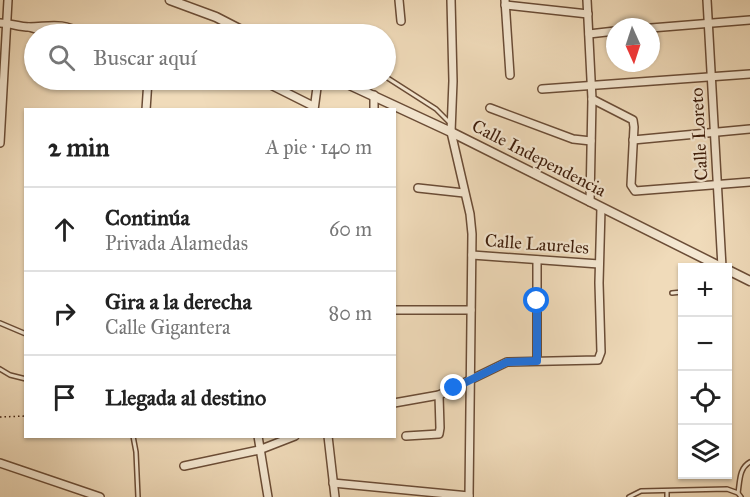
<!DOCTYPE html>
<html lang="es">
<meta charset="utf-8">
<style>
:root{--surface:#fff;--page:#f2f2f2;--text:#222;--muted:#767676;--line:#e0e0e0}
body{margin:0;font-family:"IM FELL Great Primer",serif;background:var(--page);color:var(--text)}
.controls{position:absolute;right:18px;bottom:18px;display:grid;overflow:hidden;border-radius:0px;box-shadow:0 2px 4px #0004}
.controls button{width:54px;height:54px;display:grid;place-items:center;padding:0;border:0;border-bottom:2px solid var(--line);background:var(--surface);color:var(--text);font:30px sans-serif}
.compass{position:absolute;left:606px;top:18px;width:54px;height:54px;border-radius:50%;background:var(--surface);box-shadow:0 2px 4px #0004;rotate:177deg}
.stop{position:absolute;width:18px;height:18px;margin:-14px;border:4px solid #1a73e8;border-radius:50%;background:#fff}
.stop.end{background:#1a73e8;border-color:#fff;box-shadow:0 2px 6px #0008}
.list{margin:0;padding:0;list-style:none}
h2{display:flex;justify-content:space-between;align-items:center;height:78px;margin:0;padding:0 24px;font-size:26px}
h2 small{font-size:20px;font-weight:400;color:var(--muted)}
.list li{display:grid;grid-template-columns:39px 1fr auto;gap:18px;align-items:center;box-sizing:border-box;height:84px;padding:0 24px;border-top:2px solid var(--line)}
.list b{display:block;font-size:22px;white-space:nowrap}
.list p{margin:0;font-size:20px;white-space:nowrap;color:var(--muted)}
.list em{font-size:20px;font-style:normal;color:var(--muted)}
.icon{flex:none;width:33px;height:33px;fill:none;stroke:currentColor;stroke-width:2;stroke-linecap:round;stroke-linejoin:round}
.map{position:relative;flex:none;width:750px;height:497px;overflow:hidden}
.search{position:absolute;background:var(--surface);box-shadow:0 2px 4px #0004;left:24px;top:24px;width:372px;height:66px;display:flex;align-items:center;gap:15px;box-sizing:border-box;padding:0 21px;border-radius:33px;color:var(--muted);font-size:22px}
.panel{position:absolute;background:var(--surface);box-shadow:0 2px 4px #0004;left:24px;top:108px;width:372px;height:330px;border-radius:0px}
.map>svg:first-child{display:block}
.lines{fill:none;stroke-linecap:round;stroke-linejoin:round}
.service-casing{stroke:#6a4c36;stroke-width:6}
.minor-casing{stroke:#6a4c36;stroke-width:10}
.tertiary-casing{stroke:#6a4c36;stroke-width:11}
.path{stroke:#3d1c0a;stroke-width:1.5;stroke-dasharray:1.5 3;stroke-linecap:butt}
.service{stroke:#f5e8d2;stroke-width:3}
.minor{stroke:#f5e8d2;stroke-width:7}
.tertiary{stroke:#f5e8d2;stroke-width:8}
.route{stroke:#1a73e8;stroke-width:8}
.labels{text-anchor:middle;stroke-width:4.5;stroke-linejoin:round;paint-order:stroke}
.street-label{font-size:18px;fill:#3d1c0a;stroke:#f5e8d2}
</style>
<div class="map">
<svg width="750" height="497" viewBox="0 0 750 497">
<rect width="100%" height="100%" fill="#f0dbba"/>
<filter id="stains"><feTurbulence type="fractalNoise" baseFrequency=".00333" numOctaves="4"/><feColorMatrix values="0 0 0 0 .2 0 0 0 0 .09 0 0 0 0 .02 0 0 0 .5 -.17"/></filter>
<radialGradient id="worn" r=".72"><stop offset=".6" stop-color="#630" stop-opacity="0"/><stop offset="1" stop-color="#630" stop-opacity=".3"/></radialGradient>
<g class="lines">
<defs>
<g id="service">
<polyline points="386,77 436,109 450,123"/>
<polyline points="672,293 682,292"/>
<polyline points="0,323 26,334"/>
<polyline points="0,369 10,375 26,379"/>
<polyline points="133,436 136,452 138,497"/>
<path d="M738,493C740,481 739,468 750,462"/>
<polyline points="629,497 641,491 727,489 738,493 741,497"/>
<polyline points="667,497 667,491"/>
</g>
<g id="minor">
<polyline points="399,0 401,21"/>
<polyline points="451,0 453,81 451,132 470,214 472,234 469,497"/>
<polyline points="505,0 510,75"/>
<polyline points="587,0 592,99 590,202"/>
<polyline points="707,0 722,267"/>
<polyline points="505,5 588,14"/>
<path d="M0,23C10,23 19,27 29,27C54,26 60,22 84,34"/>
<polyline points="29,27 52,34"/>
<polyline points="651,28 750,20"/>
<polyline points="589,34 615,31"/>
<polyline points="243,80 269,84 313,106"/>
<polyline points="542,89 750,74"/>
<polyline points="374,95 374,110"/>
<polyline points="592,99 633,120 634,127 631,185 635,191 750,182"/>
<polyline points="490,108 573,139 591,141"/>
<polyline points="146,110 148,80"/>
<polyline points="314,110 318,80"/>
<polyline points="633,140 750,129"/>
<polyline points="0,143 8,0"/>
<polyline points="418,188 464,193"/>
<polyline points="472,255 599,264"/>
<polyline points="394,310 471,310"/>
<polyline points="537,361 537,260"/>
<polyline points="394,403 439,395 507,362 598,360 601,352 599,283 601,208"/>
<polyline points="258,436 268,497"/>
<polyline points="328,436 335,497"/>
<polyline points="406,436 439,434 440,428 439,395"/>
<polyline points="0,463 100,497"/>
<polyline points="184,466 259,450 295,436"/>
<polyline points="333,483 469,496"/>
</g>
<g id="tertiary">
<polyline points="170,0 216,17 249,34"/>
<polyline points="339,80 451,132 723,268"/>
<polyline points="728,270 750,281"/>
</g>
</defs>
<use href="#service" class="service-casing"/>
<use href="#minor" class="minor-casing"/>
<use href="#tertiary" class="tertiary-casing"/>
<polyline class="path" points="0,417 26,416"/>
<use href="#service" class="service"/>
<use href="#minor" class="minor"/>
<use href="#tertiary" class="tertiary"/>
</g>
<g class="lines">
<polyline class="route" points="454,388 507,362 537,361 537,301"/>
</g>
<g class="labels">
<g class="street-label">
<text transform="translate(699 134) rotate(-93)" y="6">Calle Loreto</text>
<text transform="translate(539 158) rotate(27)" y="6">Calle Independencia</text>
<text transform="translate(537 244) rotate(4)" y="6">Calle Laureles</text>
</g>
</g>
<rect width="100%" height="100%" filter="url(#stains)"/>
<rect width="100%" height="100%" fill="url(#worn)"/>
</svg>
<div class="controls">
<button>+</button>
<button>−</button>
<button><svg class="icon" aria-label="locate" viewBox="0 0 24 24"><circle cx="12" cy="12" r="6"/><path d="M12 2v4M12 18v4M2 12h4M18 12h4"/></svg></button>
<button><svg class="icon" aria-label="layers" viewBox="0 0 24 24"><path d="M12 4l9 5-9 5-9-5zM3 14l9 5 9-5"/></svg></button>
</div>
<svg class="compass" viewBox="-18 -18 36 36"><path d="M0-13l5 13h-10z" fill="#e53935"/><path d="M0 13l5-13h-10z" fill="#767676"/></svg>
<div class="stop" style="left:537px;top:301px"></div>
<div class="stop end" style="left:454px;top:388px"></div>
<div class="search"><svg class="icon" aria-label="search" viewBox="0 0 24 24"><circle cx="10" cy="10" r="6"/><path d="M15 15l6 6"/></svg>Buscar aquí</div>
<section class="panel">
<h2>2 min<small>A pie · 140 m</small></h2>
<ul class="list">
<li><svg class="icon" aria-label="ahead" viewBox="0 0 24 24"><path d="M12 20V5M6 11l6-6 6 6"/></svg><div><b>Continúa</b><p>Privada Alamedas</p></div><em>60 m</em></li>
<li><svg class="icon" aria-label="right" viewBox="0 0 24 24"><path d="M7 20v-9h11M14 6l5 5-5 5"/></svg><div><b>Gira a la derecha</b><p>Calle Gigantera</p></div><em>80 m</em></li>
<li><svg class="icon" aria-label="arrive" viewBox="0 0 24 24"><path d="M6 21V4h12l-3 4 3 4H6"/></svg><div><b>Llegada al destino</b></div></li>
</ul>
</section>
</div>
